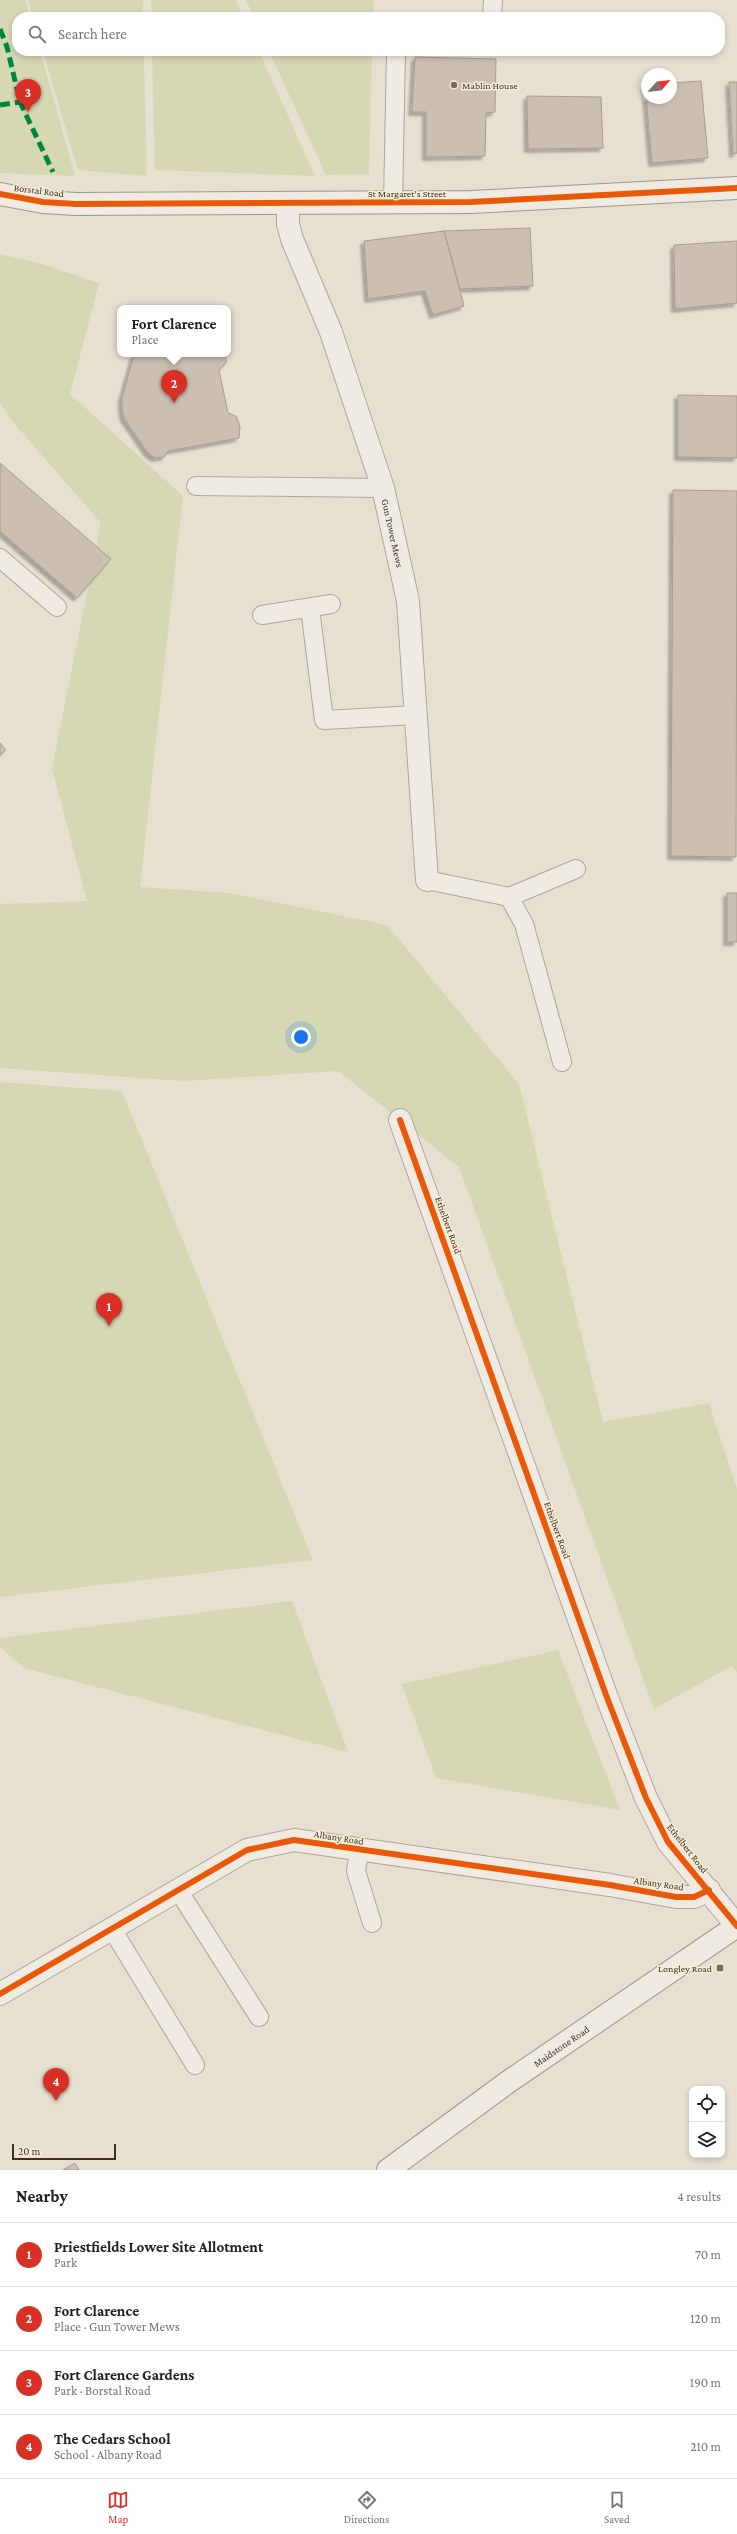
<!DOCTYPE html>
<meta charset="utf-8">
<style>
:root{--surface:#fff;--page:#f6f6f6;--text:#222;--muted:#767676;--line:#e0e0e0;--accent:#d93025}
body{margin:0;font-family:"Crimson Pro",serif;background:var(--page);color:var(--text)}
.controls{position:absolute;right:12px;bottom:12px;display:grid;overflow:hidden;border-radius:8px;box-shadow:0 2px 6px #0003}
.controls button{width:36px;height:36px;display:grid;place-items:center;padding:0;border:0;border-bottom:1px solid var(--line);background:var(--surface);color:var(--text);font:20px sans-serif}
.compass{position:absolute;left:641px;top:68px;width:36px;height:36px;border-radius:50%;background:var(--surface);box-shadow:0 2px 6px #0003;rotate:63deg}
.scale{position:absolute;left:12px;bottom:10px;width:104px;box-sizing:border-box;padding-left:4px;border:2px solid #3d2e20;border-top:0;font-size:11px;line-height:14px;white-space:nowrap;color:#3d2e20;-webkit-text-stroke:3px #f7eed8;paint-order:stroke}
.you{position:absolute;left:301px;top:1037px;width:14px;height:14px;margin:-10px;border:3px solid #fff;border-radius:50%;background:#1a73e8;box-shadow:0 0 0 6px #1a73e833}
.badge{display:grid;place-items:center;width:26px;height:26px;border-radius:50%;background:var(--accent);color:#fff;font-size:13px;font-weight:700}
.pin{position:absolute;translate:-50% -33px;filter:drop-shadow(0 1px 2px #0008)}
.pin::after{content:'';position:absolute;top:21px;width:14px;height:12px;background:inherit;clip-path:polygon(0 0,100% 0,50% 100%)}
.popup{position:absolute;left:117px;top:305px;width:114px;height:52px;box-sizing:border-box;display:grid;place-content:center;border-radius:8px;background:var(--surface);filter:drop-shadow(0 1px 3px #0005);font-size:13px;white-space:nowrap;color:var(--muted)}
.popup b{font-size:15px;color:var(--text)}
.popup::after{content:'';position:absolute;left:50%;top:100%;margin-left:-8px;border:8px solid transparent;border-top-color:var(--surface)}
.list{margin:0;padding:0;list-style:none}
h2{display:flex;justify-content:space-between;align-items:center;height:52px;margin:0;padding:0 16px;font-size:17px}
h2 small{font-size:13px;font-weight:400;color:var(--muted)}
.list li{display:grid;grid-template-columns:26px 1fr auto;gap:12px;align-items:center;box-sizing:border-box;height:64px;padding:0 16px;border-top:1px solid var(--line)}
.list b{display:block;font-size:15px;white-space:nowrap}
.list p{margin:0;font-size:13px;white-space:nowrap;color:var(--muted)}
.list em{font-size:13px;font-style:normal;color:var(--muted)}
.icon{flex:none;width:22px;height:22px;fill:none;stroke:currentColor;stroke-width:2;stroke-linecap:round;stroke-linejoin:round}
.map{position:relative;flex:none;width:737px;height:2170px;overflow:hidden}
.search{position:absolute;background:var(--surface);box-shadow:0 2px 6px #0003;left:12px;right:12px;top:12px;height:44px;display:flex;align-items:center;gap:10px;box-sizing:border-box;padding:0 14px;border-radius:16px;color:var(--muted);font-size:15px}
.sheet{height:308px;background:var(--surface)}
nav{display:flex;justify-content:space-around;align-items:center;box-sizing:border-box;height:56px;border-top:1px solid var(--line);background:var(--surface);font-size:11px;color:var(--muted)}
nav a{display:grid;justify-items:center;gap:2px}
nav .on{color:var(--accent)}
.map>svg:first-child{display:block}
.green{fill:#d6d7b3}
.building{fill:#cbbfb2;stroke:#a89c90;filter:url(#shadow)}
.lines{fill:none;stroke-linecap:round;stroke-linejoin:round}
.lane-casing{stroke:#ada599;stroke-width:20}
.street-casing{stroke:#ada599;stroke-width:24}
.secondary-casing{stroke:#9c958a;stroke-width:24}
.lane{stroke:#efebe3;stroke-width:18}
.street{stroke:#efebe3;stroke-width:22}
.secondary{stroke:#efebe3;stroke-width:22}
.quiet{stroke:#00873e;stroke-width:5;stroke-dasharray:10 5;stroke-linecap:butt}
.cycleway-casing{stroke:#f7eed8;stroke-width:8}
.cycleway{stroke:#e8590c;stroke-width:6}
.poi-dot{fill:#786c5e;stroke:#f7eed8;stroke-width:1.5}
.labels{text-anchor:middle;stroke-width:3;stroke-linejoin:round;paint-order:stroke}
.poi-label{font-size:10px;fill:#3d2e20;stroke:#f7eed8;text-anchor:start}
.street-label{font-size:10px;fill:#3d2e20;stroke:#f7eed8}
</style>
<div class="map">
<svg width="737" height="2170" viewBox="0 0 737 2170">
<defs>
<filter id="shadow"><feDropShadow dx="-3.5" dy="3.5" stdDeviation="1" flood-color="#0004"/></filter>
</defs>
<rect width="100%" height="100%" fill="#e7e0d1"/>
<g class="green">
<polygon points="0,0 25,0 30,17 17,17 17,51 40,51 75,176 0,173"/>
<polygon points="28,0 143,0 143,17 33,17"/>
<polygon points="151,0 236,0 243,17 152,17"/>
<polygon points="246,0 373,0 373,17 254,17"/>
<polygon points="43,51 144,51 147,176 78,170"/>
<polygon points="152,51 259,51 315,176 155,170"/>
<polygon points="269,51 372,51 369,174 326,175"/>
<polygon points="0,254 42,264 99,283 70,394 183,496 140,887 229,893 387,925 519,1084 603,1422 709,1403 737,1489 737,1673 732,1666 654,1709 459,1167 338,1071 184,1081 0,1068 0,904 87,901 52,769 101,523 12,421 0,403"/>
<polygon points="0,1082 122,1091 313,1560 0,1597"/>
<polygon points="292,1601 348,1752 24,1668 0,1647 0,1638"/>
<polygon points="558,1650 620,1810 436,1778 402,1684"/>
</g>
<g class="building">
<polygon points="415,57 496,59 495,112 486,113 485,156 426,157 426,112 412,112"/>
<polygon points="701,81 708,158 652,163 645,84 647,98 671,98 671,83"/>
<polygon points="729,82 737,82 737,153 733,154"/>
<polygon points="527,96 601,97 603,148 528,149"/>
<polygon points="530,228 533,286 460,289 444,231"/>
<polygon points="444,231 464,306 433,315 425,291 368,299 364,241"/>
<polygon points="737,241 737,303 675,309 674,245"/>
<polygon points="149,354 152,357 172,354 226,354 226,363 219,370 228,413 236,416 240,426 239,438 168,451 164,457 155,458 148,453 124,418 122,408 122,398 134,355"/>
<polygon points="678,395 737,396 737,458 678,457"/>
<polygon points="0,463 111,559 77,598 0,531"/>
<polygon points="673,490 737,491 736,857 671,856"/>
<polygon points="0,743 6,750 0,755"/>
<rect x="727" y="893" width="10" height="49"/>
<polygon points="75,2163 79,2170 63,2170"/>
</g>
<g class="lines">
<defs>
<g id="lane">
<polyline points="492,17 493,0"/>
<polyline points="393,203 396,51"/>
<polyline points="196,486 383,488"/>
<polyline points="0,558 57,607"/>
<polyline points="310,608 324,720 416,715"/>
<polyline points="262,615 331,604"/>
<polyline points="427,880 509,897 576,869"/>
<polyline points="509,897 524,924 562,1062"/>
<polyline points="359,1851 356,1871 372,1923"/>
<polyline points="178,1890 259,2017"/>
<polyline points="112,1929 195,2065"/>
</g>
<g id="street">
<path id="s1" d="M288,203V224L292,239L331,332L383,488L408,601L427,880"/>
<polyline points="400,1120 606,1695 646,1798 668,1842 737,1926"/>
<polyline points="0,1994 247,1850 294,1840 610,1885 676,1897 694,1897 709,1890"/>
</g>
<g id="secondary">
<polyline points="0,194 43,202 76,204 471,202 737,188"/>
<path id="s2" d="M388,2170L508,2082L737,1926"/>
</g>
</defs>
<use href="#lane" class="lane-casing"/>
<use href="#street" class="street-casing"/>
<use href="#secondary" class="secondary-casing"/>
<use href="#lane" class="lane"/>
<use href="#street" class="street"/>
<use href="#secondary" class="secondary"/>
<g class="quiet">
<polyline points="0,29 7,47 20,102 53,172"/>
<polyline points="0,105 20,102"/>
</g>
<defs>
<g id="cycleway">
<polyline points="0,194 43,202 76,204 471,202 737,188"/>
<polyline points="400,1120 606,1695 646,1798 668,1842 737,1926"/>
<polyline points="0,1994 247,1850 294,1840 610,1885 676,1897 694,1897 709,1890"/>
</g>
</defs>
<use href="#cycleway" class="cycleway-casing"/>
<use href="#cycleway" class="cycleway"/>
</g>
<g class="poi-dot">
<circle cx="454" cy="85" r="4"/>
<rect x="716" y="1964" width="8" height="8" rx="2"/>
</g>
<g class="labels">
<g class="poi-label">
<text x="462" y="89">Mablin House</text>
<text x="712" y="1972" text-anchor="end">Longley Road</text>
</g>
<g class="street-label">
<text transform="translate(39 190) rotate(7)" y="4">Borstal Road</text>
<text x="407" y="197">St Margaret's Street</text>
<text dy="4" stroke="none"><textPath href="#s1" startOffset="348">Gun Tower Mews</textPath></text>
<text transform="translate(449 1225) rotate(70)" y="4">Ethelbert Road</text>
<text transform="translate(558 1530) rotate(70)" y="4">Ethelbert Road</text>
<text transform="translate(339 1837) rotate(9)" y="4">Albany Road</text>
<text transform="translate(688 1848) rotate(52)" y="4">Ethelbert Road</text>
<text transform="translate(659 1883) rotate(8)" y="4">Albany Road</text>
<text dy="4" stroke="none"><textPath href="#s2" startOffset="213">Maidstone Road</textPath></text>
</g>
</g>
</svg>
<div class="controls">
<button><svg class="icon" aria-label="locate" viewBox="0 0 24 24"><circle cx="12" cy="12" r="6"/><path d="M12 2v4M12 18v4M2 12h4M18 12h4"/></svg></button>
<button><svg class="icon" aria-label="layers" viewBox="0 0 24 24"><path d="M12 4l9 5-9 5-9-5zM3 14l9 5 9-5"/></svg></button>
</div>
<svg class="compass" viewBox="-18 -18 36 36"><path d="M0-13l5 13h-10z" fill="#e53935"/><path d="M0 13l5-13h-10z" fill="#767676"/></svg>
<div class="scale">20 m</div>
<div class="you"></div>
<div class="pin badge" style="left:109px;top:1326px">1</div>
<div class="pin badge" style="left:174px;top:403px">2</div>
<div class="popup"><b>Fort Clarence</b>Place</div>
<div class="pin badge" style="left:28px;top:112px">3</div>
<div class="pin badge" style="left:56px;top:2101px">4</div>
<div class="search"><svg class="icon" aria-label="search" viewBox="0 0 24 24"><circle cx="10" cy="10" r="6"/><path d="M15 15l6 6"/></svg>Search here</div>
</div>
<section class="sheet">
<h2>Nearby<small>4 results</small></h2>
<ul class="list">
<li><span class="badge">1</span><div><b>Priestfields Lower Site Allotment</b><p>Park</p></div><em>70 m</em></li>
<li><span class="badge">2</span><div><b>Fort Clarence</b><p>Place · Gun Tower Mews</p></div><em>120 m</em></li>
<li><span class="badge">3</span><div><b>Fort Clarence Gardens</b><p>Park · Borstal Road</p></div><em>190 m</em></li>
<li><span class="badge">4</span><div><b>The Cedars School</b><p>School · Albany Road</p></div><em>210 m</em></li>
</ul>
</section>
<nav>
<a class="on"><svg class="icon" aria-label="map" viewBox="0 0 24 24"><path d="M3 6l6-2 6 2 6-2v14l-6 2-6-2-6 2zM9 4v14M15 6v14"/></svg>Map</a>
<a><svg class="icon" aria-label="directions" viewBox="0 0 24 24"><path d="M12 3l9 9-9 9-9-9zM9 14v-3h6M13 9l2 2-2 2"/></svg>Directions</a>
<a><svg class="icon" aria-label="saved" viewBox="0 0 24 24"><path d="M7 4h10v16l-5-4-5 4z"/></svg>Saved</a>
</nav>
